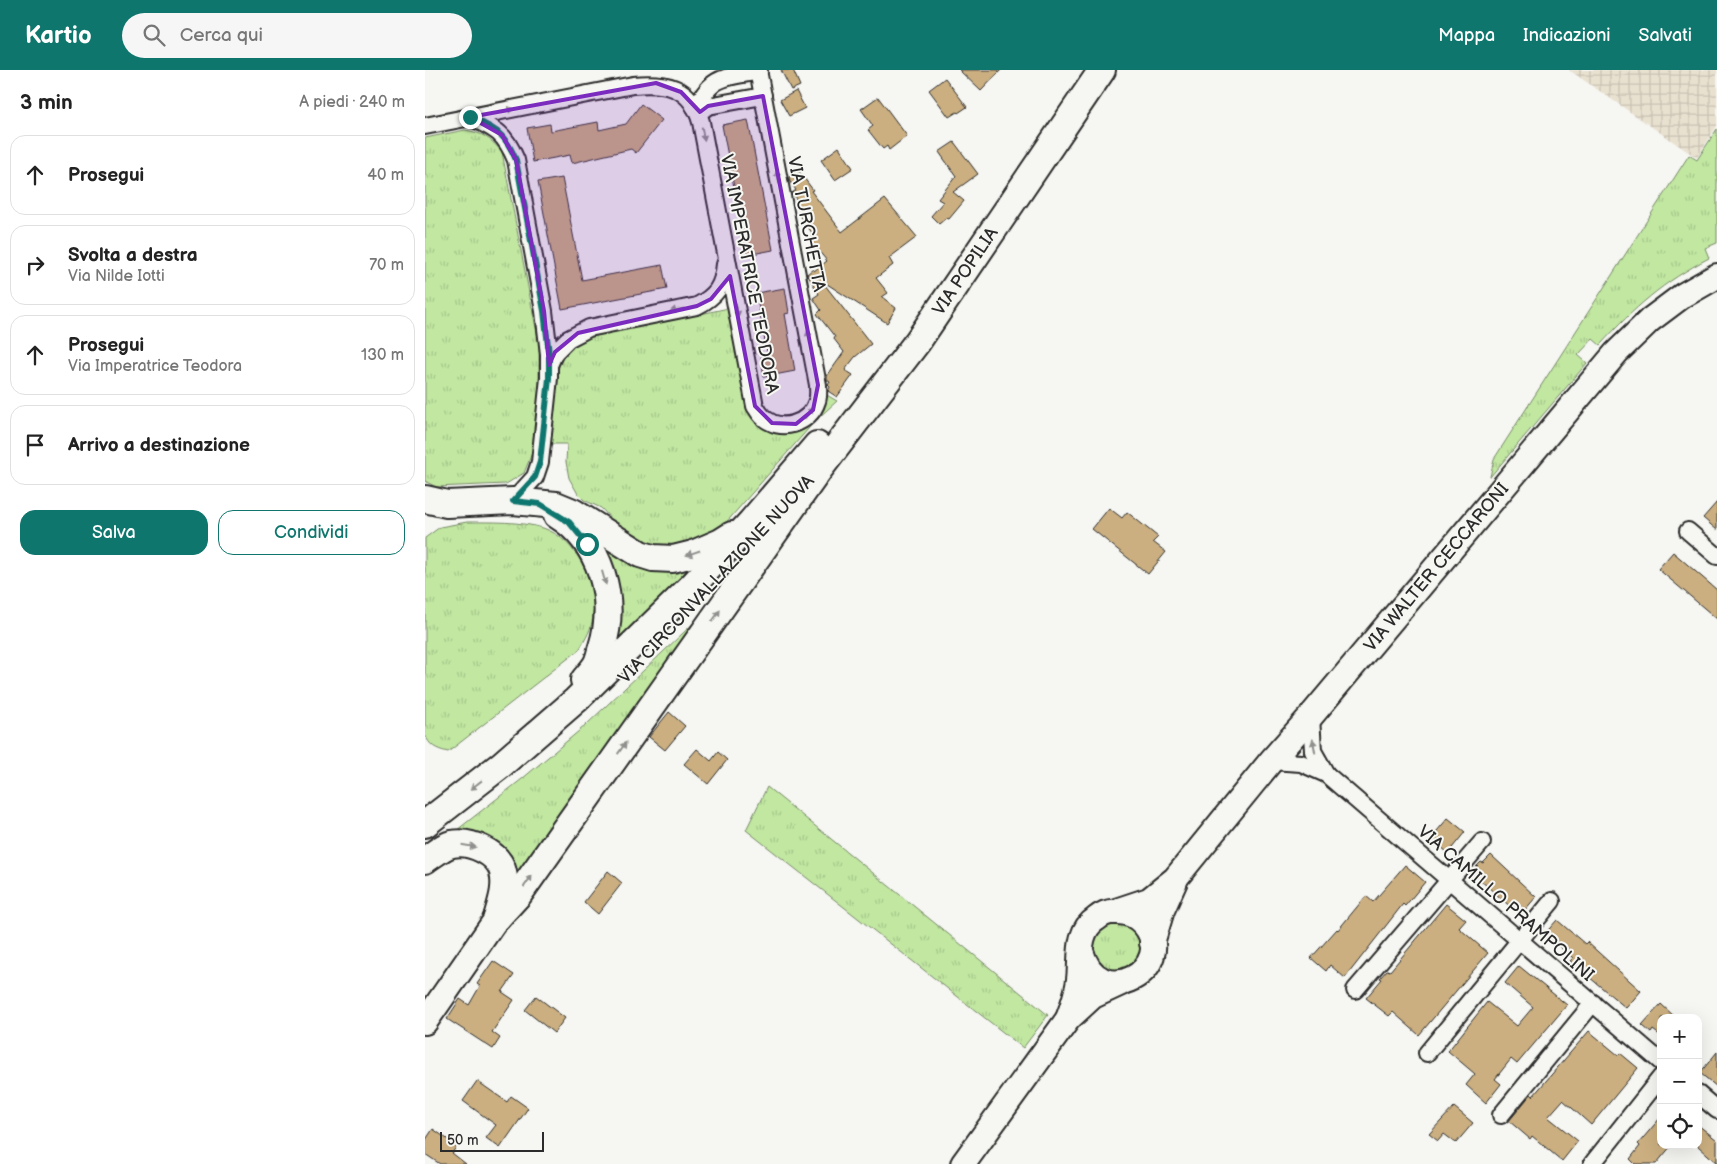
<!DOCTYPE html>
<html lang="it">
<meta charset="utf-8">
<style>
:root{--surface:#fff;--page:#f6f6f6;--text:#222;--muted:#767676;--line:#e0e0e0;--accent:#0f766e}
body{margin:0;font-family:"Balsamiq Sans",sans-serif;background:var(--page);color:var(--text)}
.controls{position:absolute;right:15px;bottom:15px;display:grid;overflow:hidden;border-radius:10px;box-shadow:0 5px 20px #0002}
.controls button{width:45px;height:45px;display:grid;place-items:center;padding:0;border:0;border-bottom:1px solid var(--line);background:var(--surface);color:var(--text);font:25px sans-serif}
.scale{position:absolute;left:15px;bottom:12px;width:104px;box-sizing:border-box;padding-left:5px;border:2px solid #2b2b2b;border-top:0;font-size:14px;line-height:18px;white-space:nowrap;color:#2b2b2b;-webkit-text-stroke:4px #f6f6f2;paint-order:stroke}
.stop{position:absolute;width:15px;height:15px;margin:-11px;border:4px solid #0f766e;border-radius:50%;background:#fff}
.stop.end{background:#0f766e;border-color:#fff;box-shadow:0 1px 5px #0008}
.list{margin:0;padding:0;list-style:none}
h2{display:flex;justify-content:space-between;align-items:center;height:65px;margin:0;padding:0 20px;font-size:21px}
h2 small{font-size:16px;font-weight:400;color:var(--muted)}
.list li{display:grid;grid-template-columns:32px 1fr auto;gap:15px;align-items:center;box-sizing:border-box;height:80px;margin:0 10px 10px;padding:0 10px;border:1px solid var(--line);border-radius:15px}
.list b{display:block;font-size:19px;white-space:nowrap}
.list p{margin:0;font-size:16px;white-space:nowrap;color:var(--muted)}
.list em{font-size:16px;font-style:normal;color:var(--muted)}
.actions{display:flex;gap:10px;padding:15px 20px}
.actions a{flex:1;padding:11px 0;border:1px solid var(--accent);border-radius:15px;text-align:center;font-size:18px;color:var(--accent)}
.actions .main{background:var(--accent);color:#fff}
.icon{flex:none;width:28px;height:28px;fill:none;stroke:currentColor;stroke-width:2;stroke-linecap:round;stroke-linejoin:round}
.map{position:relative;flex:none;width:1292px;height:1094px;overflow:hidden}
header{display:flex;align-items:center;gap:30px;box-sizing:border-box;height:70px;padding:0 25px;background:var(--accent);color:#fff}
header strong{font-size:24px}
nav{display:flex;gap:28px;margin-inline-start:auto;font-size:18px}
.search{width:350px;height:45px;background:var(--page);display:flex;align-items:center;gap:12px;box-sizing:border-box;padding:0 18px;border-radius:28px;color:var(--muted);font-size:19px}
main{display:flex}
aside{flex:1;background:var(--surface)}
.map>svg:first-child{display:block}
.industrial{fill:url(#industrial-grid)}
.grass{fill:url(#grass-tufts);stroke:#768966}
.building{fill:#cbaf80;stroke:#2b2b2b}
.lines{fill:none;stroke-linecap:round;stroke-linejoin:round}
.street-casing{stroke:#2b2b2b;stroke-width:20}
.secondary-casing{stroke:#2b2b2b;stroke-width:28}
.primary-casing{stroke:#2b2b2b;stroke-width:30}
.street{stroke:#f6f6f2;stroke-width:16}
.secondary{stroke:#f6f6f2;stroke-width:24}
.primary{stroke:#f6f6f2;stroke-width:26}
.oneway{fill:#90908e}
.route{stroke:#0f766e;stroke-width:6}
.marked{fill:#7b2cbf;fill-opacity:0.2;stroke:#7b2cbf;stroke-width:4;stroke-linejoin:round}
.labels{text-anchor:middle;stroke-width:4;stroke-linejoin:round;paint-order:stroke}
.street-label{font-size:18px;fill:#2b2b2b;stroke:#f6f6f2}
</style>
<header>
<strong>Kartio</strong>
<div class="search"><svg class="icon" aria-label="search" viewBox="0 0 24 24"><circle cx="10" cy="10" r="6"/><path d="M15 15l6 6"/></svg>Cerca qui</div>
<nav><a>Mappa</a><a>Indicazioni</a><a>Salvati</a></nav>
</header>
<main>
<aside>
<h2>3 min<small>A piedi · 240 m</small></h2>
<ul class="list">
<li><svg class="icon" aria-label="ahead" viewBox="0 0 24 24"><path d="M12 20V5M6 11l6-6 6 6"/></svg><div><b>Prosegui</b></div><em>40 m</em></li>
<li><svg class="icon" aria-label="right" viewBox="0 0 24 24"><path d="M7 20v-9h11M14 6l5 5-5 5"/></svg><div><b>Svolta a destra</b><p>Via Nilde Iotti</p></div><em>70 m</em></li>
<li><svg class="icon" aria-label="ahead" viewBox="0 0 24 24"><path d="M12 20V5M6 11l6-6 6 6"/></svg><div><b>Prosegui</b><p>Via Imperatrice Teodora</p></div><em>130 m</em></li>
<li><svg class="icon" aria-label="arrive" viewBox="0 0 24 24"><path d="M6 21V4h12l-3 4 3 4H6"/></svg><div><b>Arrivo a destinazione</b></div></li>
</ul>
<div class="actions"><a class="main">Salva</a><a>Condividi</a></div>
</aside>
<div class="map">
<svg width="1292" height="1094" viewBox="0 0 1292 1094">
<defs>
<pattern id="industrial-grid" width="8" height="8" patternUnits="userSpaceOnUse" patternTransform="scale(1.25)"><rect width="8" height="8" fill="#e9e1d0"/><path d="M0 4h8M4 0v8" fill="none" stroke="#c8c1b3"/></pattern>
<pattern id="grass-tufts" width="24" height="20" patternUnits="userSpaceOnUse" patternTransform="scale(1.25)"><rect width="24" height="20" fill="#c1e7a1"/><path d="M3 7l-1-3M5 7V3M7 7l1-3M15 17l-1-3M17 17v-4M19 17l1-3" fill="none" stroke="#a6c68b"/></pattern>
</defs>
<rect width="100%" height="100%" fill="#f6f6f2"/>
<filter id="ink" filterUnits="userSpaceOnUse"><feTurbulence type="fractalNoise" baseFrequency=".02" numOctaves="2"/><feDisplacementMap in="SourceGraphic" scale="10" xChannelSelector="R" yChannelSelector="G"/><feConvolveMatrix kernelMatrix="1 2 1 2 8 2 1 2 1" color-interpolation-filters="sRGB"/></filter>
<g filter="url(#ink)">
<polygon class="industrial" points="1144,0 1292,0 1292,56 1272,88"/>
<g class="grass">
<path d="M1292,59V173L1280,178L1284,188C1238,212 1210,237 1175,275L1168,269L1153,285L1162,293L1065,407L1069,389L1264,85L1272,90Z"/>
<path d="M40,60C58,63 65,68 77,82L114,274V319L107,383L99,403L81,414L11,417L0,411V68Z"/>
<path d="M304,238L323,331L351,360L400,324L412,331L391,350L299,455L266,475L243,476L224,473L188,451L176,438L159,430L153,424L144,408L141,392L142,374H125L134,295C141,282 147,275 160,268Z"/>
<path d="M42,452C67,452 94,451 118,458C150,468 173,513 168,545C167,559 161,568 154,580L23,682C11,679 4,676 0,664V468L15,457Z"/>
<polygon points="167,460 269,496 186,583"/>
<polygon points="276,546 91,816 78,778 65,768 50,762 33,763 32,760 97,709 161,655"/>
<polygon points="342,717 623,945 598,978 321,760"/>
<path d="M682,852L707,855L718,877L712,894L689,903L668,889C665,867 665,867 682,852Z"/>
</g>
<g class="building">
<polygon points="356,0 368,0 375,16 366,20"/>
<polygon points="534,0 576,0 556,21"/>
<polygon points="520,8 542,37 533,43 532,42 524,47 504,20"/>
<polygon points="371,21 380,38 364,46 355,30"/>
<polygon points="453,27 482,66 464,80 462,76 458,79 443,60 448,56 436,39"/>
<polygon points="216,34 237,50 211,83 206,79 147,93 145,85 108,92 102,58 125,54 126,61 173,52 174,60 201,54"/>
<polygon points="323,50 348,180 322,185 297,55"/>
<polygon points="529,72 553,104 528,122 539,131 524,149 521,148 514,154 506,146 518,132 513,129 531,106 514,82"/>
<polygon points="414,77 428,98 410,110 396,90"/>
<polygon points="373,100 388,120 386,121 417,162 460,129 492,167 464,188 468,195 451,208 463,223 457,227 471,238 462,253 396,210 446,274 430,287 420,300 428,305 412,327 403,321 405,317 403,315 405,312 402,310 402,306 419,282 409,269 410,267 392,244 396,240 388,228 394,224 382,204 388,199 389,201 402,191 383,168 388,164 374,145 377,142 371,134 373,132 367,123 371,120 365,112 364,107"/>
<polygon points="137,108 157,210 237,195 242,219 137,239 113,112"/>
<polygon points="360,218 364,243 360,244 370,301 339,307 336,287 343,287 331,223"/>
<polygon points="1292,432 1292,460 1278,448"/>
<polygon points="684,438 697,448 702,442 733,467 728,472 741,482 723,504 667,459"/>
<polygon points="1248,482 1292,520 1292,549 1233,499"/>
<polygon points="244,642 260,656 240,680 224,667"/>
<polygon points="272,679 286,691 293,682 302,690 283,714 259,694"/>
<polygon points="1023,748 1040,762 1023,783 1006,768"/>
<polygon points="1066,785 1111,827 1099,841 1092,835 1088,839 1046,802 1056,792 1058,793"/>
<polygon points="980,795 1000,812 980,836 978,834 920,908 905,895 901,901 886,888 912,859 913,860 941,826 948,832"/>
<polygon points="183,801 197,813 173,844 159,832"/>
<polygon points="1021,834 1041,850 1034,858 1063,883 994,965 968,942 964,946 941,928 957,909 955,908 962,900 965,901"/>
<polygon points="1132,850 1160,874 1162,872 1216,921 1201,938 1145,891 1148,888 1128,871 1126,874 1117,867"/>
<polygon points="68,891 89,905 77,922 89,930 67,962 75,968 68,979 22,949 35,929 44,935 55,916 52,914"/>
<polygon points="1094,896 1142,935 1092,994 1086,989 1070,1009 1076,1014 1061,1033 1041,1015 1050,1004 1023,981 1062,932 1092,956 1108,937 1080,913"/>
<polygon points="111,926 140,948 129,963 100,940"/>
<polygon points="1236,934 1251,948 1236,948 1236,966 1228,960 1226,963 1217,955"/>
<polygon points="1164,961 1193,985 1195,983 1213,998 1166,1055 1138,1030 1123,1047 1153,1071 1137,1091 1107,1066 1105,1069 1084,1051 1106,1024 1108,1026"/>
<polygon points="1292,982 1292,1017 1275,1003"/>
<polygon points="52,1011 82,1032 86,1026 103,1038 75,1078 61,1068 71,1055 38,1031"/>
<polygon points="1029,1037 1048,1053 1031,1073 1019,1064 1013,1071 1004,1064"/>
<polygon points="1236,1047 1236,1075 1247,1075 1231,1094 1210,1094 1205,1089 1215,1076 1213,1074"/>
<polygon points="1273,1055 1292,1070 1292,1093 1273,1076"/>
<polygon points="8,1059 32,1076 27,1083 41,1094 15,1094 0,1084 0,1071"/>
</g>
<g class="lines">
<defs>
<g id="street">
<path d="M269,36C276,30 279,23 285,17C296,5 318,5 334,1"/>
<polyline points="273,43 283,36 338,26"/>
<path d="M45,47C71,59 80,63 91,90L119,241L124,284V308L115,392L110,407L88,431"/>
<path d="M0,56L208,15C241,12 266,16 276,52L330,336C332,339 334,343 337,346C355,364 385,354 392,331C394,326 393,320 393,315L333,0"/>
<path d="M124,295L130,282L143,269L164,258L272,236C291,226 298,217 300,194"/>
<polyline points="1263,461 1292,486"/>
<polyline points="886,646 888,681 901,704"/>
<polyline points="846,691 876,693 901,704 1236,992"/>
<polyline points="930,920 1057,772"/>
<polyline points="1002,983 1127,831"/>
<polyline points="1273,1024 1292,1040"/>
<polyline points="1076,1045 1168,933"/>
<polyline points="1167,1094 1236,1007"/>
</g>
<g id="secondary">
<polyline points="688,842 724,830 750,809 846,691 886,646 1191,283 1225,250 1257,226 1292,206"/>
<polyline points="727,873 737,840 750,811"/>
<path d="M643,949C647,938 651,927 653,916C658,894 649,863 671,849C677,844 684,841 692,842C702,842 712,846 719,854C755,897 674,946 656,881"/>
<polyline points="0,952 72,848"/>
<polyline points="538,1094 643,949 668,926 696,913"/>
</g>
<g id="primary">
<polyline points="0,429 22,434 88,431 131,435 148,442 215,484 228,488 248,489 268,484 296,472 307,465"/>
<path d="M132,445C176,472 192,529 177,577C175,583 174,590 171,595C168,600 163,605 159,610"/>
<polyline points="0,754 76,695 151,630 268,515 326,452 392,375"/>
<path d="M0,790C8,785 18,776 27,774C45,770 74,783 78,802C82,818 76,833 72,848"/>
<polyline points="72,848 94,824 396,397 493,271 677,0"/>
</g>
</defs>
<use href="#street" class="street-casing"/>
<use href="#secondary" class="secondary-casing"/>
<use href="#primary" class="primary-casing"/>
<use href="#street" class="street"/>
<use href="#secondary" class="secondary"/>
<use href="#primary" class="primary"/>
</g>
<defs><path id="oneway-solid" d="M-6-.8H1V-3.2L6.5 0L1 3.2V.8H-6Z" transform="scale(1.25)"/></defs>
<g class="oneway">
<use href="#oneway-solid" transform="translate(82 40) rotate(-11)"/>
<use href="#oneway-solid" transform="translate(278 64) rotate(80)"/>
<use href="#oneway-solid" transform="translate(353 107) rotate(-101)"/>
<use href="#oneway-solid" transform="translate(252 240) rotate(169)"/>
<use href="#oneway-solid" transform="translate(312 240) rotate(79)"/>
<use href="#oneway-solid" transform="translate(384 267) rotate(-101)"/>
<use href="#oneway-solid" transform="translate(384 343) rotate(-50)"/>
<use href="#oneway-solid" transform="translate(268 483) rotate(161)"/>
<use href="#oneway-solid" transform="translate(179 508) rotate(74)"/>
<use href="#oneway-solid" transform="translate(291 546) rotate(-55)"/>
<use href="#oneway-solid" transform="translate(889 676) rotate(-100)"/>
<use href="#oneway-solid" transform="translate(197 678) rotate(-55)"/>
<use href="#oneway-solid" transform="translate(51 715) rotate(142)"/>
<use href="#oneway-solid" transform="translate(44 776) rotate(9)"/>
<use href="#oneway-solid" transform="translate(103 811) rotate(-55)"/>
</g>
</g>
<g class="lines" filter="url(#ink)">
<path class="route" d="M45,47C71,59 80,63 91,90L119,241L124,284V308L115,392L110,407L88,431L115,434L144,452L162,474"/>
</g>
<path class="marked" d="M231,13L256,22L275,42L283,36L338,26L393,315L388,340L371,354L347,353L330,336L305,206L286,229L272,236L153,263L130,282L124,295L119,241L91,90L77,65L45,47Z"/>
<g class="labels">
<g class="street-label">
<text transform="translate(382 154) rotate(79)" y="6">VIA TURCHETTA</text>
<text transform="translate(540 201) rotate(-56)" y="6">VIA POPILIA</text>
<text transform="translate(325 204) rotate(79)" y="6">VIA IMPERATRICE TEODORA</text>
<text transform="translate(1011 497) rotate(-50)" y="6">VIA WALTER CECCARONI</text>
<text transform="translate(291 509) rotate(-47)" y="6">VIA CIRCONVALLAZIONE NUOVA</text>
<text transform="translate(1081 833) rotate(41)" y="6">VIA CAMILLO PRAMPOLINI</text>
</g>
</g>
</svg>
<div class="controls">
<button>+</button>
<button>−</button>
<button><svg class="icon" aria-label="locate" viewBox="0 0 24 24"><circle cx="12" cy="12" r="6"/><path d="M12 2v4M12 18v4M2 12h4M18 12h4"/></svg></button>
</div>
<div class="scale">50 m</div>
<div class="stop" style="left:162px;top:474px"></div>
<div class="stop end" style="left:45px;top:47px"></div>
</div>
</main>
